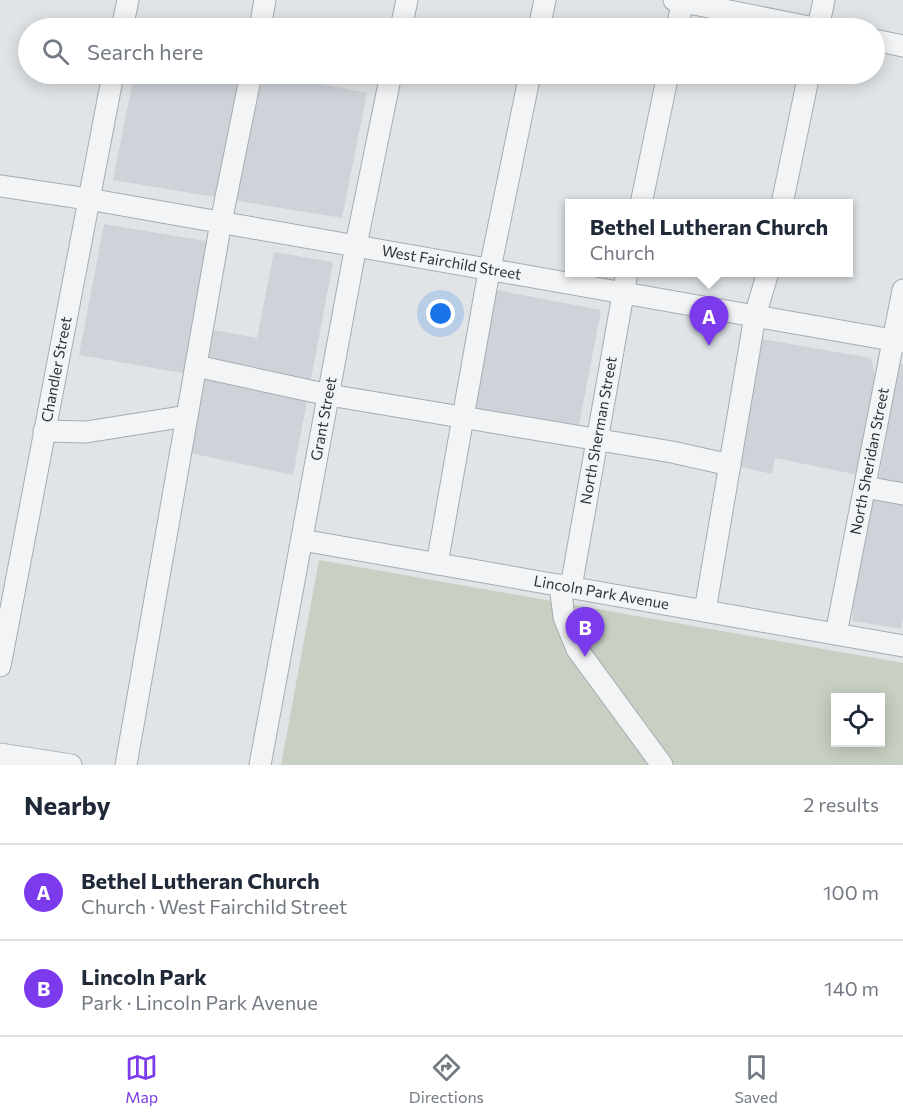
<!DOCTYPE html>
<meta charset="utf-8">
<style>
:root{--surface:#fff;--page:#f6f6f7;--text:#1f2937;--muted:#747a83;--line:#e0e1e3;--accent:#7c3aed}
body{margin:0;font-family:Commissioner,sans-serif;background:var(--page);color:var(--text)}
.controls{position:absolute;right:18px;bottom:18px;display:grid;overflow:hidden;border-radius:0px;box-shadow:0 3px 15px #0003}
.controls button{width:54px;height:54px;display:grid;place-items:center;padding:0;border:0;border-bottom:2px solid var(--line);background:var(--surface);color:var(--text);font:30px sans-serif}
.you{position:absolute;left:441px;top:314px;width:21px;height:21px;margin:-15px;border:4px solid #fff;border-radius:50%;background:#1a73e8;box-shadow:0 0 0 9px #1a73e833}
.badge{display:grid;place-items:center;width:39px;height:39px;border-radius:50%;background:var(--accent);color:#fff;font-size:20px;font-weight:700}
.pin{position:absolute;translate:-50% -50px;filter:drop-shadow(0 2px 3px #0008)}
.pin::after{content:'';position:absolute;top:32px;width:21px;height:18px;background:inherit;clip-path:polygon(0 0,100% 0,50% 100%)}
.popup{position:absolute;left:565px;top:199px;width:288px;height:78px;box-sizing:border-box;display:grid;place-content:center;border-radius:0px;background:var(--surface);filter:drop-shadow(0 2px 4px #0005);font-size:20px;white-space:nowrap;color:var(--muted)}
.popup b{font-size:22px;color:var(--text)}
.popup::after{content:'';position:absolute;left:50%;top:100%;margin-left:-12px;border:12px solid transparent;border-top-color:var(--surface)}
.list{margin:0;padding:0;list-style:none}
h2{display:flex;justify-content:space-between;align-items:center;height:78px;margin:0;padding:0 24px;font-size:26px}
h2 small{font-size:20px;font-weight:400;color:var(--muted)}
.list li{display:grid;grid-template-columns:39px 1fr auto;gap:18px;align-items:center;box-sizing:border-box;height:96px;padding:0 24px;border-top:2px solid var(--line)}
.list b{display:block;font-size:22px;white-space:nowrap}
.list p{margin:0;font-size:20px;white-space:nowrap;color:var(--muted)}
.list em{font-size:20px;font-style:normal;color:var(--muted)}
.icon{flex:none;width:33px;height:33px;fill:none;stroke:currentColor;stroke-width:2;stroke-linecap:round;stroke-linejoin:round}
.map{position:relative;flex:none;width:903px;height:765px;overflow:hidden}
.search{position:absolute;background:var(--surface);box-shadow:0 3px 15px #0003;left:18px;right:18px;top:18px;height:66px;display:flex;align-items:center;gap:15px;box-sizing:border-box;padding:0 21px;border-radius:33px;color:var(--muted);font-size:22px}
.sheet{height:270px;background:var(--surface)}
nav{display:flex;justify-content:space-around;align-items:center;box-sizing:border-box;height:84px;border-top:2px solid var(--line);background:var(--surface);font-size:16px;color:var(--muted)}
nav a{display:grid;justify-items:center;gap:3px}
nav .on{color:var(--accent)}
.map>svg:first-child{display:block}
.built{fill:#ced3d9}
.green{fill:#c7d0c2;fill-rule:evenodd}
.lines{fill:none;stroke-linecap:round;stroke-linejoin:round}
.minor-casing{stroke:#a6acb1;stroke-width:23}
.minor{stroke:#f2f4f6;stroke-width:21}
.labels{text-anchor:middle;stroke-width:4.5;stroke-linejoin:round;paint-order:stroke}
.street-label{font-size:15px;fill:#2a343d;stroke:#eff2f5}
</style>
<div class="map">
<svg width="903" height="765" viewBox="0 0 903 765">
<rect width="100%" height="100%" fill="#e0e4e7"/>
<g class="built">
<polygon points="134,74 270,74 367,93 342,218 113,180"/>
<polygon points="104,224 218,243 203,328 257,338 274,252 333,262 293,475 181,451 194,375 79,355"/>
<polygon points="486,288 601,310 577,436 464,416"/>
<polygon points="751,337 871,358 875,376 858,475 775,458 772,474 730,465"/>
<polygon points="899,364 903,364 903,617 901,629 853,621 852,599 872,501 877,489"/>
</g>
<path class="green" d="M319,560L903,663V765H281ZM836,698H880V742H836Z"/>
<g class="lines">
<defs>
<g id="minor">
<polyline points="674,0 814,28"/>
<polyline points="122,28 128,0"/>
<polyline points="260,28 265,0"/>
<polyline points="401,28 407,0"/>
<polyline points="539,28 545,0"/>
<polyline points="677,28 683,0"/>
<polyline points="818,28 824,0"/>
<polyline points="874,40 903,46"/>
<path id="s1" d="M0,186L88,199L903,342"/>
<polyline points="641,204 668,74"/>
<polyline points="782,204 809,74"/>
<polyline points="196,366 329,395 672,452 730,465"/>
<polyline points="44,431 86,432 187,416"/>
<polyline points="865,487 903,494"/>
<path id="s2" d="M302,540L903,646"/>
<polyline points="437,564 486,288 530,74"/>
<polyline points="560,585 564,617 577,649 662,765"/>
<path id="s3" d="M571,587L627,272"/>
<polyline points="705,611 755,316 768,272"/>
<path id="s4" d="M836,634L903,290"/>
<path id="s5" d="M0,666L113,74"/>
<polyline points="0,754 71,765"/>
<polyline points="126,765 221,222 251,74"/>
<path id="s6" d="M260,765L356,245L391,74"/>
</g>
</defs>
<use href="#minor" class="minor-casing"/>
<use href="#minor" class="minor"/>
</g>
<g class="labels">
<g class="street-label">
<text dy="5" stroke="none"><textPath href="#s1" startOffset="458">West Fairchild Street</textPath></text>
<text dy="5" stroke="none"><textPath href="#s5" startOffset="302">Chandler Street</textPath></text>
<text dy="5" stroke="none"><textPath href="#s6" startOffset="352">Grant Street</textPath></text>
<text dy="5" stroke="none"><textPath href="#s3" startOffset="159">North Sherman Street</textPath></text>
<text dy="5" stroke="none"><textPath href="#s4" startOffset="176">North Sheridan Street</textPath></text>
<text dy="5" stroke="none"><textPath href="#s2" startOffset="304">Lincoln Park Avenue</textPath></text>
</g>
</g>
</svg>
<div class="controls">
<button><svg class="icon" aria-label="locate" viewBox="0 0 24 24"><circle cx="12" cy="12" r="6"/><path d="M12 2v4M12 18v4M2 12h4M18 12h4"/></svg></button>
</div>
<div class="you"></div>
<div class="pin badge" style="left:709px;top:346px">A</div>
<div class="popup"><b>Bethel Lutheran Church</b>Church</div>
<div class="pin badge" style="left:585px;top:657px">B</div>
<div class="search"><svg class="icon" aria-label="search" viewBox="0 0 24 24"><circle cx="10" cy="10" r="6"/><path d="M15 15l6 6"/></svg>Search here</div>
</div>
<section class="sheet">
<h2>Nearby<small>2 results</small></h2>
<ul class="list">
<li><span class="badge">A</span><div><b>Bethel Lutheran Church</b><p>Church · West Fairchild Street</p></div><em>100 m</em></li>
<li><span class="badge">B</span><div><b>Lincoln Park</b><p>Park · Lincoln Park Avenue</p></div><em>140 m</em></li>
</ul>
</section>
<nav>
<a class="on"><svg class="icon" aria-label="map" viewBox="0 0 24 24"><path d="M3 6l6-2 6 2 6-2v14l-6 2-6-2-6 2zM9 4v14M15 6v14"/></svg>Map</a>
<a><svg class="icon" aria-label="directions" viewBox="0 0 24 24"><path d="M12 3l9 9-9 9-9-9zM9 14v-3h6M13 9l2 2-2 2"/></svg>Directions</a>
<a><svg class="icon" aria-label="saved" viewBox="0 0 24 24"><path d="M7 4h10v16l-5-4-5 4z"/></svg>Saved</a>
</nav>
